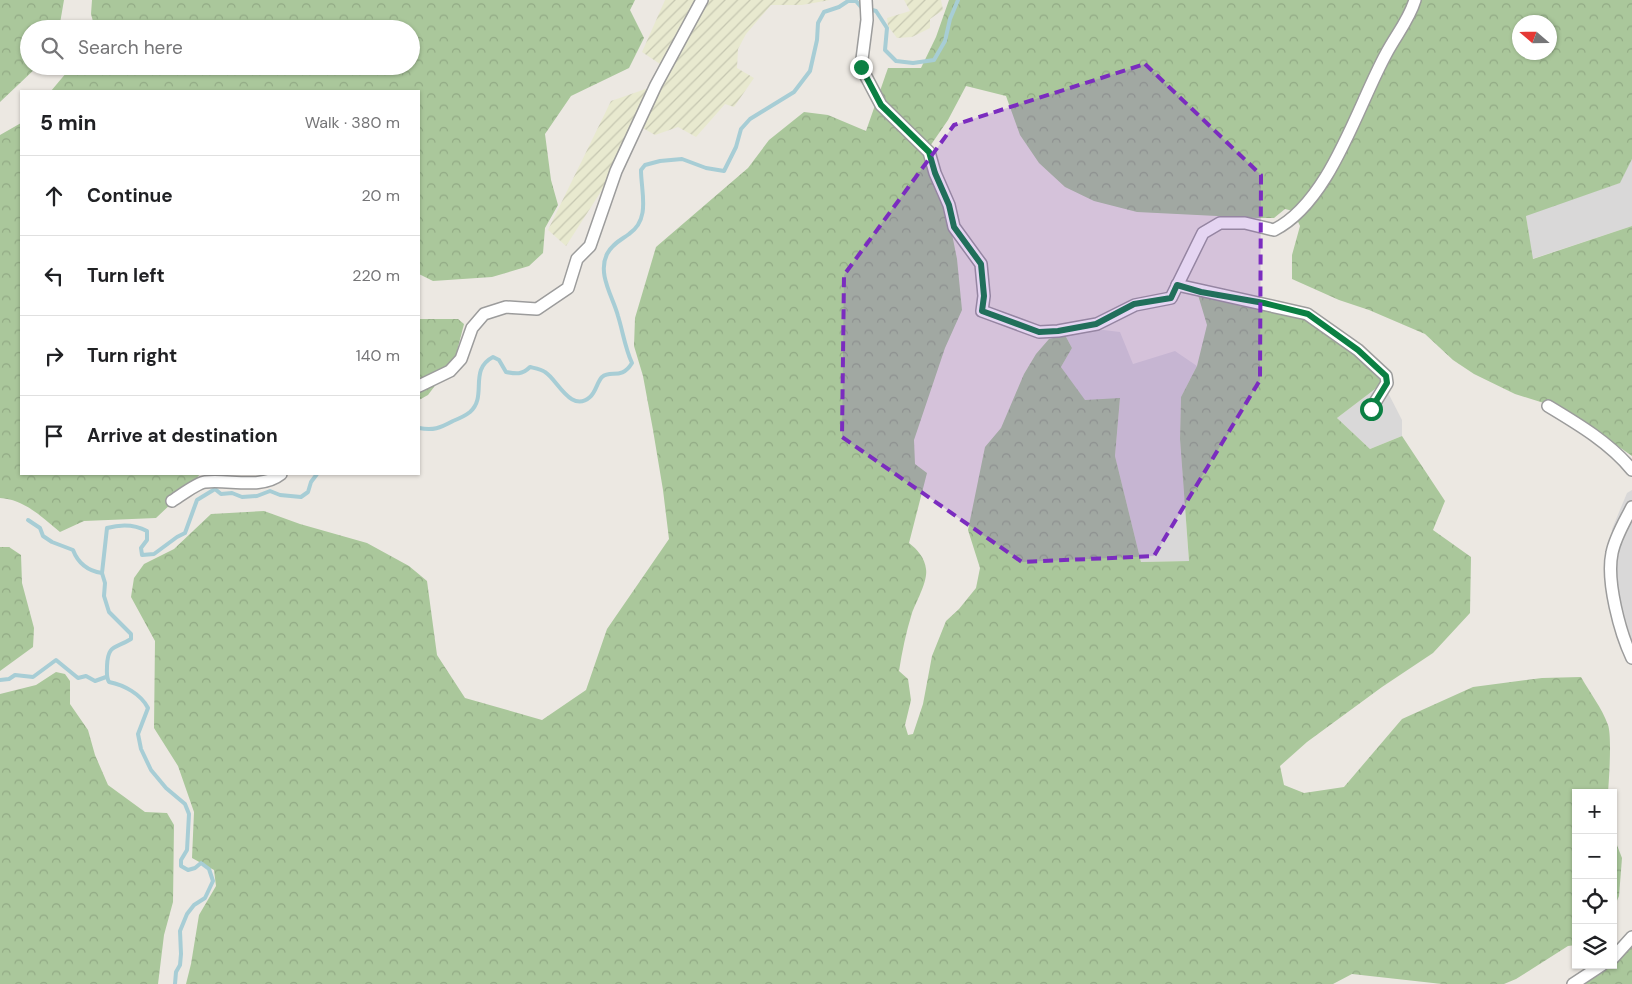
<!DOCTYPE html>
<meta charset="utf-8">
<style>
:root{--surface:#fff;--page:#f6f6f6;--text:#202124;--muted:#757577;--line:#e0e0e0}
body{margin:0;font-family:"DM Sans",sans-serif;background:var(--page);color:var(--text)}
.controls{position:absolute;right:15px;bottom:15px;display:grid;overflow:hidden;border-radius:0px;box-shadow:0 1px 4px #0004}
.controls button{width:45px;height:45px;display:grid;place-items:center;padding:0;border:0;border-bottom:1px solid var(--line);background:var(--surface);color:var(--text);font:25px sans-serif}
.compass{position:absolute;left:1512px;top:15px;width:45px;height:45px;border-radius:50%;background:var(--surface);box-shadow:0 1px 4px #0004;rotate:290deg}
.stop{position:absolute;width:15px;height:15px;margin:-11px;border:4px solid #0b8043;border-radius:50%;background:#fff}
.stop.end{background:#0b8043;border-color:#fff;box-shadow:0 1px 5px #0008}
.list{margin:0;padding:0;list-style:none}
h2{display:flex;justify-content:space-between;align-items:center;height:65px;margin:0;padding:0 20px;font-size:21px}
h2 small{font-size:16px;font-weight:400;color:var(--muted)}
.list li{display:grid;grid-template-columns:32px 1fr auto;gap:15px;align-items:center;box-sizing:border-box;height:80px;padding:0 20px;border-top:1px solid var(--line)}
.list b{display:block;font-size:19px;white-space:nowrap}
.list em{font-size:16px;font-style:normal;color:var(--muted)}
.icon{flex:none;width:28px;height:28px;fill:none;stroke:currentColor;stroke-width:2;stroke-linecap:round;stroke-linejoin:round}
.map{position:relative;flex:none;width:1632px;height:984px;overflow:hidden}
.search{position:absolute;background:var(--surface);box-shadow:0 1px 4px #0004;left:20px;top:20px;width:400px;height:55px;display:flex;align-items:center;gap:12px;box-sizing:border-box;padding:0 18px;border-radius:28px;color:var(--muted);font-size:19px}
.panel{position:absolute;background:var(--surface);box-shadow:0 1px 4px #0004;left:20px;top:90px;width:400px;height:385px;border-radius:0px}
.map>svg:first-child{display:block}
.residential{fill:#d9d8d8}
.farmland{fill:url(#farmland-furrows)}
.forest{fill:url(#forest-crowns);fill-rule:evenodd}
.lines{fill:none;stroke-linecap:round;stroke-linejoin:round}
.stream{stroke:#a7cdd5;stroke-width:4}
.street-casing{stroke:#9c9c9c;stroke-width:14}
.street{stroke:#fff;stroke-width:11}
.route{stroke:#0b8043;stroke-width:6}
.marked{fill:#7b2cbf;fill-opacity:0.2;stroke:#7b2cbf;stroke-width:4;stroke-dasharray:10 6;stroke-linejoin:round}
</style>
<div class="map">
<svg width="1632" height="984" viewBox="0 0 1632 984">
<defs>
<pattern id="farmland-furrows" width="10" height="10" patternUnits="userSpaceOnUse" patternTransform="scale(1.25)"><rect width="10" height="10" fill="#e8e9cf"/><path d="M-1 1l2-2M0 10L10 0M9 11l2-2" fill="none" stroke="#c6c7b1"/></pattern>
<pattern id="forest-crowns" width="20" height="18" patternUnits="userSpaceOnUse" patternTransform="scale(1.25)"><rect width="20" height="18" fill="#aac79b"/><path d="M2 6a3 3 0 1 1 6 0M12 15a3 3 0 1 1 6 0" fill="none" stroke="#92aa85"/></pattern>
</defs>
<rect width="100%" height="100%" fill="#ece8e2"/>
<g class="residential">
<polygon points="1632,159 1632,226 1532,259 1526,215 1619,183"/>
<polygon points="1104,330 1120,332 1133,364 1175,351 1197,366 1181,397 1180,439 1189,561 1141,562 1115,456 1120,399 1085,401 1061,367 1072,348 1065,335 1077,331"/>
<polygon points="1383,383 1402,420 1402,436 1370,449 1337,418"/>
<polygon points="1632,490 1632,658 1607,576 1612,529 1627,493"/>
</g>
<g class="farmland">
<polygon points="665,0 830,0 802,5 771,5 746,34 738,49 737,68 754,78 734,107 725,104 696,137 678,127 655,135 636,124 609,179 566,246 548,230 611,101 663,83 669,70 642,52"/>
<polygon points="904,0 941,0 943,10 930,19 930,28 912,37 897,38 888,26 887,18 910,11"/>
</g>
<g class="forest">
<polygon points="0,0 64,0 59,29 29,29 29,66 38,66 0,102"/>
<polygon points="92,0 635,0 630,10 644,38 629,68 571,96 545,134 551,180 558,205 545,228 543,253 529,266 492,277 433,281 419,274 419,91 51,91 72,66 411,66 411,29 95,29 91,14"/>
<path d="M949,0H1632V159L1620,183L1526,216L1533,259L1632,226V456L1566,410L1515,394L1474,374L1453,360L1425,334L1369,310L1339,300L1292,279V255L1300,226L1293,211L1285,209L1274,218H1257L1137,212L1094,201L1065,187L1039,163L1020,135L1006,96L966,86L948,120L926,152L928,170L947,209L957,259L962,310L945,348L914,440L915,464L927,473L909,543C917,549 925,558 926,569C928,581 916,602 912,613C906,632 902,652 899,671L908,679L911,700L905,725L908,735L913,734L923,704L932,656L946,621L959,609L976,588L980,568L968,530L985,447L1001,428L1024,374L1036,354L1049,339L1065,335L1072,348L1061,367L1085,400L1120,398L1115,456L1141,562L1189,561L1180,439L1181,397L1197,366L1207,325L1198,295L1277,308L1313,322L1349,348L1383,383L1337,418L1370,449L1402,436L1445,501L1433,530L1471,557L1470,613L1433,653L1382,687L1307,742L1280,766L1284,785L1304,793L1344,787L1402,719L1473,687L1542,678L1581,677C1590,693 1602,708 1608,725C1612,736 1609,779 1608,793H1576V945L1568,946L1516,979L1504,984H1442L1352,974L1333,984H186L191,964L199,915L216,886L214,870L192,858L194,812L178,766L154,728L155,641L131,597L134,578L144,564L174,549L211,514L264,511L300,524L367,543L409,566L427,581L437,655L465,698L542,720L586,690L607,629L669,539L663,490L653,430L643,376L634,346L635,318L656,247L748,168L769,140L804,112L828,115L866,131L888,68H921L936,37ZM1520,22H1550V52H1520Z"/>
<path d="M21,123V474H200L191,485L156,518L84,521L60,532C43,518 24,499 0,498V135Z"/>
<polygon points="419,319 458,319 464,324 455,359 428,395 419,400"/>
<polygon points="0,547 9,547 21,555 22,583 34,628 33,647 0,671"/>
<polygon points="56,672 65,674 70,681 70,704 88,730 95,755 108,785 145,812 167,813 174,825 173,902 164,935 158,984 0,984 0,694 36,685"/>
<polygon points="1613,835 1622,858 1619,896 1613,910"/>
<polygon points="1632,933 1632,984 1578,984 1602,965 1613,965 1613,957"/>
</g>
<g class="lines">
<g class="stream">
<path d="M419,428C433,431 440,428 453,421C458,419 465,416 470,412C488,396 468,370 493,357L499,360L506,372C516,374 522,375 530,367C534,368 541,369 545,372C557,379 571,414 590,397C596,392 597,382 602,377C611,369 621,381 632,363C625,348 623,332 618,316C613,297 597,274 607,254C612,244 621,240 629,234C651,219 641,192 641,170L645,165L660,161L682,159L706,168L724,171L736,147L741,129L750,119L794,92L810,71L817,40L818,23L824,12L839,7L848,1H856L861,7L876,11L887,28L885,50L896,61L913,63L934,60L945,41L950,19L958,0"/>
<path d="M28,520L40,528L43,536L52,542L73,550C78,563 88,571 102,573"/>
<polyline points="0,680 9,679 15,675 33,677 56,660 78,678 86,676 95,681 106,677"/>
<path d="M175,984L176,972L180,965L181,954L180,931L187,914L194,905L205,898L213,881L209,869L201,863L195,868L188,870L181,866V860L187,850L189,814L185,804L166,788L151,770L141,749L138,734L148,708C141,694 124,685 109,682C106,677 107,673 107,666C108,644 115,649 131,639V634L109,612L104,596L105,583L102,573L107,528C121,524 134,524 147,531V540L141,548L142,555L154,554L177,537L185,533L197,500L215,489L221,494L232,493L242,497L257,496L270,491L280,495L301,497L308,492L311,482L317,474"/>
</g>
<defs>
<g id="street">
<path d="M866,0L867,20L861,67L881,105L929,152L935,173L949,205L954,227L981,264L984,296L982,311L1039,332L1058,331L1097,324L1135,305L1171,298L1203,233L1220,223H1245L1274,230C1330,202 1357,107 1386,54C1396,35 1409,20 1415,0"/>
<polyline points="1177,285 1307,314 1358,350 1386,376 1387,383 1371,409"/>
<polyline points="419,386 450,371 461,359 472,328 484,314 506,307 537,309 568,288 577,259 590,246 616,171 656,85 702,0"/>
<path d="M1548,406C1578,424 1610,443 1632,470"/>
<path d="M172,501C180,496 197,483 205,482C229,479 261,490 281,474"/>
<path d="M1632,507C1625,521 1615,537 1612,553C1606,581 1620,633 1632,658"/>
<polyline points="1613,958 1632,937"/>
<polyline points="1573,984 1602,965"/>
</g>
</defs>
<use href="#street" class="street-casing"/>
<use href="#street" class="street"/>
</g>
<g class="lines">
<polyline class="route" points="861,67 881,105 929,152 935,173 949,205 954,227 981,264 984,296 982,311 1039,332 1058,331 1096,324 1134,304 1171,298 1177,285 1201,292 1264,303 1308,314 1358,350 1386,376 1387,383 1371,409"/>
</g>
<path class="marked" d="M1145,64L1261,175L1260,380L1154,556L1022,562L842,437L844,275L954,125Z"/>
</svg>
<div class="controls">
<button>+</button>
<button>−</button>
<button><svg class="icon" aria-label="locate" viewBox="0 0 24 24"><circle cx="12" cy="12" r="6"/><path d="M12 2v4M12 18v4M2 12h4M18 12h4"/></svg></button>
<button><svg class="icon" aria-label="layers" viewBox="0 0 24 24"><path d="M12 4l9 5-9 5-9-5zM3 14l9 5 9-5"/></svg></button>
</div>
<svg class="compass" viewBox="-18 -18 36 36"><path d="M0-13l5 13h-10z" fill="#e53935"/><path d="M0 13l5-13h-10z" fill="#757577"/></svg>
<div class="stop" style="left:1371px;top:409px"></div>
<div class="stop end" style="left:861px;top:67px"></div>
<div class="search"><svg class="icon" aria-label="search" viewBox="0 0 24 24"><circle cx="10" cy="10" r="6"/><path d="M15 15l6 6"/></svg>Search here</div>
<section class="panel">
<h2>5 min<small>Walk · 380 m</small></h2>
<ul class="list">
<li><svg class="icon" aria-label="ahead" viewBox="0 0 24 24"><path d="M12 20V5M6 11l6-6 6 6"/></svg><div><b>Continue</b></div><em>20 m</em></li>
<li><svg class="icon" aria-label="left" viewBox="0 0 24 24"><path d="M17 20v-9H6M10 6l-5 5 5 5"/></svg><div><b>Turn left</b></div><em>220 m</em></li>
<li><svg class="icon" aria-label="right" viewBox="0 0 24 24"><path d="M7 20v-9h11M14 6l5 5-5 5"/></svg><div><b>Turn right</b></div><em>140 m</em></li>
<li><svg class="icon" aria-label="arrive" viewBox="0 0 24 24"><path d="M6 21V4h12l-3 4 3 4H6"/></svg><div><b>Arrive at destination</b></div></li>
</ul>
</section>
</div>
